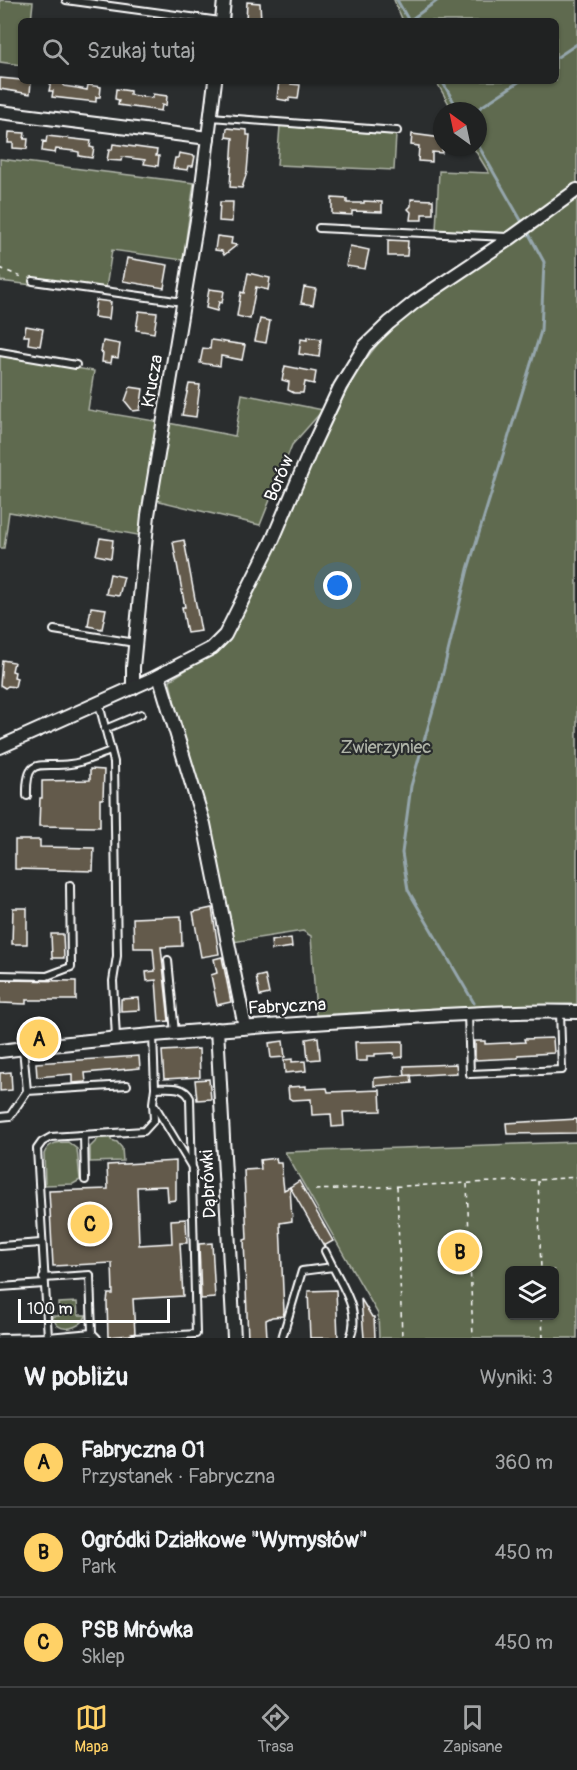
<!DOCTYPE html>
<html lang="pl">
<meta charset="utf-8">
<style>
:root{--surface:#202222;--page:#2d2f2f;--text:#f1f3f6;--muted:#a2a4a5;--line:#3d3f40;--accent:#ffd166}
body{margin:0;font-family:Pangolin,sans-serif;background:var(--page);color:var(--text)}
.controls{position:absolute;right:18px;bottom:18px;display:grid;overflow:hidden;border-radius:9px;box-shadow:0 2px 4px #0004}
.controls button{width:54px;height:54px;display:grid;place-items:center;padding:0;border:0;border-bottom:2px solid var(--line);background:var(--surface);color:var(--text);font:30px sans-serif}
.compass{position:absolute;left:433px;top:102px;width:54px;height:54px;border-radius:50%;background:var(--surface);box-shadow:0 2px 4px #0004;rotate:327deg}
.scale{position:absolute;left:18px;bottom:15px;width:152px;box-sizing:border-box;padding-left:6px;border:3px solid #fff;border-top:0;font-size:16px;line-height:21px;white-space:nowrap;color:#fff;-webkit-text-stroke:4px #2a2d2e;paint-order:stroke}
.you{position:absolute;left:338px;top:586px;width:21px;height:21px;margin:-15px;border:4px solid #fff;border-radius:50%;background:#1a73e8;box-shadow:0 0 0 9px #1a73e833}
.badge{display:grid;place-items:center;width:39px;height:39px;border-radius:50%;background:var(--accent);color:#111;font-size:20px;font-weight:700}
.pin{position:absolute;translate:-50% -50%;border:3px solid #fff;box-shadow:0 2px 6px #0006}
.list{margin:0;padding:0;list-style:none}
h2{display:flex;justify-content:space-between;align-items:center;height:78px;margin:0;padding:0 24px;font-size:26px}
h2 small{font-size:20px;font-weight:400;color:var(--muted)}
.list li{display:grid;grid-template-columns:39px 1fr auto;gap:18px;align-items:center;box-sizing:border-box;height:90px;padding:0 24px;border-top:2px solid var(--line)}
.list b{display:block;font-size:22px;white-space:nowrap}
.list p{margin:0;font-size:20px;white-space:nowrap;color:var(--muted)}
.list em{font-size:20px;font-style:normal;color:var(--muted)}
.icon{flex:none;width:33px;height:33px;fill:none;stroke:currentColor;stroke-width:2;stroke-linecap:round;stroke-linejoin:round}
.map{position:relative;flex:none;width:577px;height:1338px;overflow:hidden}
.search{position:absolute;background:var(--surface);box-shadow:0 2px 4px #0004;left:18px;right:18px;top:18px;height:66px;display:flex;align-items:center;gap:15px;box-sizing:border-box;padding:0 21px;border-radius:9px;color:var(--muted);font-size:22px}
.sheet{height:348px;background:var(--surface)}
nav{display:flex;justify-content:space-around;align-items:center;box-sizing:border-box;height:84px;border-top:2px solid var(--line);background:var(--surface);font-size:16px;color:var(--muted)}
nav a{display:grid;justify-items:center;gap:3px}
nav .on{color:var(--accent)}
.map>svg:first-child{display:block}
.green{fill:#5f6a50;stroke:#afb4a8;stroke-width:1.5;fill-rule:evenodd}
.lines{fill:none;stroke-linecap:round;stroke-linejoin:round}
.stream{stroke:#95a6ac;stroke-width:3}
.building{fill:#635a4b;stroke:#fff;stroke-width:1.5}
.service-casing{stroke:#fff;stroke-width:10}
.minor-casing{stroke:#fff;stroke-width:16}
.path{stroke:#fff;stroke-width:1.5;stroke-dasharray:4.5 4.5;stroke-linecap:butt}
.service{stroke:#2a2d2e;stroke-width:6}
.minor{stroke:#2a2d2e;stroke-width:12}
.labels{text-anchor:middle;stroke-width:4.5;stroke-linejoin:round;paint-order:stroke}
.street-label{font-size:18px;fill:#fff;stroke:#2a2d2e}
.park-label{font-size:18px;fill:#afb4a8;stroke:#2a2d2e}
</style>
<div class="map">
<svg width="577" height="1338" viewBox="0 0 577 1338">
<rect width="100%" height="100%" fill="#2a2d2e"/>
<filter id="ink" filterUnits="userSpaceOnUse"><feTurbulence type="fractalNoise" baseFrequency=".0167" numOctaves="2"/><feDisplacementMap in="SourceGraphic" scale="12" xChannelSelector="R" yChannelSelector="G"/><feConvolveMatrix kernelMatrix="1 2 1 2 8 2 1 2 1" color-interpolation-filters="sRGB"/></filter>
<g filter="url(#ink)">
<g class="green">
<polygon points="0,0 33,2 31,21 21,21 21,65 0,62"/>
<polygon points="394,0 577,0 577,1004 441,1008 316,1015 311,936 303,931 233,942 170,683 170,680 224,646 355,373 387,332 439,292 517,226 506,233 436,230 439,171 489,173 473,147 478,147 478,111 453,111 436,81 556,81 556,21 403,21"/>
<polygon points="280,126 396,135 394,170 277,165"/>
<polygon points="0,159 194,183 183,260 112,250 106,288 34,278 32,285 0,281"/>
<polygon points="0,355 94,371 88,410 161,422 143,536 9,512 4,548 0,548"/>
<polygon points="242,394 323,410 292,445 260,525 155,500 168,423 235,436"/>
<polygon points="99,1138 111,1138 111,1140 117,1142 122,1148 123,1161 90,1162 90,1147"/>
<path d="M68,1142L77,1149L80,1180L73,1184L45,1185L44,1154C48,1143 57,1142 68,1142Z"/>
<path d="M577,1142V1338H379L378,1314L285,1152ZM510,1270H554V1316H510Z"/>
<path d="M77,1302L78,1315H86C84,1325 67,1333 57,1325C56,1324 53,1318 52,1316H59L58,1303Z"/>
</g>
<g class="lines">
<g class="stream">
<polyline points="397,0 409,21"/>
<polyline points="409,21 438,0"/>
<polyline points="556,58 577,44"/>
<polyline points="442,81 459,111"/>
<polyline points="475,111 520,81"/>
<polyline points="478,145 522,222"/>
<polyline points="474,1003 408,890 402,853 411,786 439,689 468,569 541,331 544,262 529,234"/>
</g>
</g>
<g class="building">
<polygon points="247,2 260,3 261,21 246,21"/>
<polygon points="0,78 31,81 30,94 0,89"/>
<polygon points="51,81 64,82 64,86 77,88 87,90 88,85 101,87 100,97 96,97 96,102 52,97 53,91 49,91"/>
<polygon points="279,81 292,81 291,84 300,85 298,99 289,98 289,101 277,99"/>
<polygon points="116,89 130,91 130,95 153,98 153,94 167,96 166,106 162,105 161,111 118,105 119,100 115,99"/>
<polygon points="227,128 247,130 247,135 250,135 247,172 242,188 230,187 233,138 226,137"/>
<polygon points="9,132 25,133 24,139 28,139 27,149 13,148 13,143 8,143"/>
<polygon points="412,134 442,138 442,153 432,152 432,162 418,161 419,146 411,145"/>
<polygon points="47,136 91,141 90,147 94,148 92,158 79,156 79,152 74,151 56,149 55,153 42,151 43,141 46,142"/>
<polygon points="113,144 157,150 156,156 159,156 158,166 144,164 145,160 122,157 121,161 107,160 109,150 112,150"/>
<polygon points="179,153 195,156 193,166 188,166 187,170 173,168 175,158 178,158"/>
<polygon points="332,198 347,199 347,203 364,203 364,201 382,202 382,212 352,211 352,215 332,214"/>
<polygon points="411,199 433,200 433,214 422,214 422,220 410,220 411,212 408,209 411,206"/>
<polygon points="220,202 233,202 232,222 219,221"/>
<polygon points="217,236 232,238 231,244 237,245 224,255 222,251 215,250"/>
<polygon points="388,240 408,241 407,256 388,256"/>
<polygon points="350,246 369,250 365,269 346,266"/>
<polygon points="127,258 168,265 164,288 123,281"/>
<polygon points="248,273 270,278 268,290 256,287 250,319 237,316 241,292 244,293"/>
<polygon points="304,287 316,289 313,305 301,303"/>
<polygon points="209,289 224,291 222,303 219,302 217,311 206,308"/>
<polygon points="96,300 111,302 109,319 94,317"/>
<polygon points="139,311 157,313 154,333 136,330"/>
<polygon points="260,319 270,321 266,343 255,341"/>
<polygon points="26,326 43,329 40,346 28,344 29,336 24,336"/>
<polygon points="307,337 321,339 319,357 299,354 301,339 307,340"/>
<polygon points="211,340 245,345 242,360 221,356 220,366 200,363 203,348 210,349"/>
<polygon points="103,341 120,344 118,358 112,357 111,363 102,362 103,353 101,352"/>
<polygon points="285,366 316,372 314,384 305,382 303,393 294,393 288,390 289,382 282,380"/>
<polygon points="189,384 200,385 196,417 182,415"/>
<polygon points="130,387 143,389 140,410 133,411 125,401"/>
<polygon points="100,538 113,540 111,558 96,555"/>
<polygon points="184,540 201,631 187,633 182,607 185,607 173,542"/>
<polygon points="110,574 124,577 119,596 106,594"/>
<polygon points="91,607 106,609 102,629 88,626"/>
<polygon points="2,660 14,662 12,671 15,672 14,677 17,678 15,687 8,686 5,688 0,685"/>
<polygon points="90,769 104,770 103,799 100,799 100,827 39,826 40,798 42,798 42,781 90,780"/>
<polygon points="15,840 40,840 40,847 94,848 93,871 15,869"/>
<polygon points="13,908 27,908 27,944 12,944"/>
<polygon points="212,908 219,954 201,957 193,912"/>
<polygon points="181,916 182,946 161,947 169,1021 159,1022 156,980 147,981 146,972 155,971 153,948 134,948 133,918"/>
<polygon points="51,934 63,934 64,958 52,958"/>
<polygon points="291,938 292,947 272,950 271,941"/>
<polygon points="222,957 231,1002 217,1005 211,975 217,973 214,959"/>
<polygon points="265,975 269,994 260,996 256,977"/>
<polygon points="0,980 76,981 76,1000 26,1000 26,1004 0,1003"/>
<polygon points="139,998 140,1010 121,1011 121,999"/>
<polygon points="318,1037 320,1059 308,1060 306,1039"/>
<polygon points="553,1038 554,1053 518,1055 518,1058 475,1060 475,1041 485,1041 485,1044 525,1042 524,1039"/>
<polygon points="283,1041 285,1057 271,1058 269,1043"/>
<polygon points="403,1041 403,1057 395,1058 394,1053 375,1054 375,1056 367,1056 367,1061 356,1061 355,1042"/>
<polygon points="199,1049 200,1077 164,1079 162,1051"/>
<polygon points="139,1056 140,1068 85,1073 86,1082 72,1083 72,1074 37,1077 36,1063"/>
<polygon points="292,1059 292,1062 305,1061 306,1071 285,1073 284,1060"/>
<polygon points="456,1064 457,1073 405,1076 404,1066"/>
<polygon points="11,1072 12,1090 0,1091 0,1073"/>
<polygon points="411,1075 412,1083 374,1086 374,1078"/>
<polygon points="209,1079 211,1099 197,1100 195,1080"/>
<polygon points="306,1086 306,1089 327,1088 328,1092 380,1090 381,1111 343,1112 344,1126 332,1127 331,1114 312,1115 311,1099 292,1100 289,1098 288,1087"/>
<polygon points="577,1119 577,1133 507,1134 506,1123"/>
<polygon points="276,1158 277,1163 281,1163 284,1190 290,1187 292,1221 280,1223 284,1312 283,1316 272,1317 266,1320 267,1338 248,1338 244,1240 247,1239 244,1170 261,1169 260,1160"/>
<polygon points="176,1161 176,1200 168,1201 167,1186 137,1187 139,1245 172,1243 171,1220 186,1219 187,1243 180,1243 183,1296 133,1299 135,1333 129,1335 108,1337 107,1302 108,1294 113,1294 112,1263 53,1266 49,1191 108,1189 107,1165"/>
<polygon points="299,1181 333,1241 324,1246 290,1187"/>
<polygon points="212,1243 215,1298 201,1299 199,1244"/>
<polygon points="336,1290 338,1338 310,1338 308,1291"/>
<polygon points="361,1299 372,1317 374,1317 375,1338 364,1338"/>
</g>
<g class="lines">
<defs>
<g id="service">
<polyline points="66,0 220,21"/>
<polyline points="211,117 397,131"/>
<polyline points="319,228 507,237"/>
<polyline points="33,281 183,302"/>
<polyline points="0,352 76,365"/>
<polyline points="54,630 135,643"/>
<polyline points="99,704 114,762 117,956 113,981 116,1038"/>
<polyline points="105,729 141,714"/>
<path d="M27,796C26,755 39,768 70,764C83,763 98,755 111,751"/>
<polyline points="168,960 175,1033"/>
<polyline points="0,975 47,976 71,967 70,885"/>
<polyline points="468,1014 470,1074 562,1070 560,1012"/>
<polyline points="27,1091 127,1085"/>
<polyline points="155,1106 193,1169"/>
<polyline points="0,1117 10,1116 27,1091 23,1048"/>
<polyline points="84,1135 85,1180"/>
<polyline points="0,1246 41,1243"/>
<polyline points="325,1251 333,1267"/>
<polyline points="43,1278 90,1275 92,1333"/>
<polyline points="0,1287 44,1284"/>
<polyline points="0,1338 48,1337"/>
<polyline points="97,1338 92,1333 48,1337 37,1149 42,1142 51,1137 144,1131 154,1120 153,1103 155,1088 153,1035"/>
<path d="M134,1338L196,1334L190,1098C184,1085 168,1088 155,1088"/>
<path d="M282,1338L302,1271L333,1267C344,1289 361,1313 350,1338"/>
</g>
<g id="minor">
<polyline points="222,21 224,0"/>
<polyline points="0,112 208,138"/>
<polyline points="159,676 204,824 245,1027"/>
<polyline points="133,688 133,667 148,515 200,202 215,81"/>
<polyline points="0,747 152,679 212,648 225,635 273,539 312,447 340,387 365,346 389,323 415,302 512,237 577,190"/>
<polyline points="217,1029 234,1338"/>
<path d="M0,1051C121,1036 242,1027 363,1020C434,1016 506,1010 577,1012"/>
</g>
</defs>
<use href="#service" class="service-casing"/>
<use href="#minor" class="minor-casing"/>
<g class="path">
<polyline points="0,268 24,278"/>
<polyline points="538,1181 541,1270"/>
<polyline points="467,1184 473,1338"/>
<polyline points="397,1186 402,1338"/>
<polyline points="315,1190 538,1180 577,1177"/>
<polyline points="542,1316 543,1338"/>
</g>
<use href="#service" class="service"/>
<use href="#minor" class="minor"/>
</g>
</g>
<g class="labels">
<g class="street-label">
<text transform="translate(152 381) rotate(-80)" y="6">Krucza</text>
<text transform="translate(279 478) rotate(-67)" y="6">Borów</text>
<text transform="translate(287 1006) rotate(-3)" y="6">Fabryczna</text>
<text transform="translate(208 1184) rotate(-93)" y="6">Dąbrówki</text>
</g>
<g class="park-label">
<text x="386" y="753">Zwierzyniec</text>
</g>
</g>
</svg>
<div class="controls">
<button><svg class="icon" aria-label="layers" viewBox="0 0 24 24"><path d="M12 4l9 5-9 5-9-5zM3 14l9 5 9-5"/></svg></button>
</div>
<svg class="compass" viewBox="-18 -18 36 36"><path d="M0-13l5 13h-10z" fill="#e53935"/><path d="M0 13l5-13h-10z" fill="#a2a4a5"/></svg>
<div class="scale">100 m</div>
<div class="you"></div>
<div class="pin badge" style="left:39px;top:1039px">A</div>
<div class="pin badge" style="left:460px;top:1252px">B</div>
<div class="pin badge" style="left:90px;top:1224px">C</div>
<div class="search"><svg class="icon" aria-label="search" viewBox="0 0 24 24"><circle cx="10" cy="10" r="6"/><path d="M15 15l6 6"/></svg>Szukaj tutaj</div>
</div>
<section class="sheet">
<h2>W pobliżu<small>Wyniki: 3</small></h2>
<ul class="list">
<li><span class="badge">A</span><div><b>Fabryczna 01</b><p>Przystanek · Fabryczna</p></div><em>360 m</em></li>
<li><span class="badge">B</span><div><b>Ogródki Działkowe &quot;Wymysłów&quot;</b><p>Park</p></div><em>450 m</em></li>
<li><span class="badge">C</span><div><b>PSB Mrówka</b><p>Sklep</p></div><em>450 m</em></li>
</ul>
</section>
<nav>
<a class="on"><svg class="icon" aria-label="map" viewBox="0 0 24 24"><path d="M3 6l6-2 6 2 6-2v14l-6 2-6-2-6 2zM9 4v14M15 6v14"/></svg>Mapa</a>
<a><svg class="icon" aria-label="directions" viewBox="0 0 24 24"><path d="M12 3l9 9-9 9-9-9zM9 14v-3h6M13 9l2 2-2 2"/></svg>Trasa</a>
<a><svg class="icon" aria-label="saved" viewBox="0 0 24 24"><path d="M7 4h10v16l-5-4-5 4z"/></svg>Zapisane</a>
</nav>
